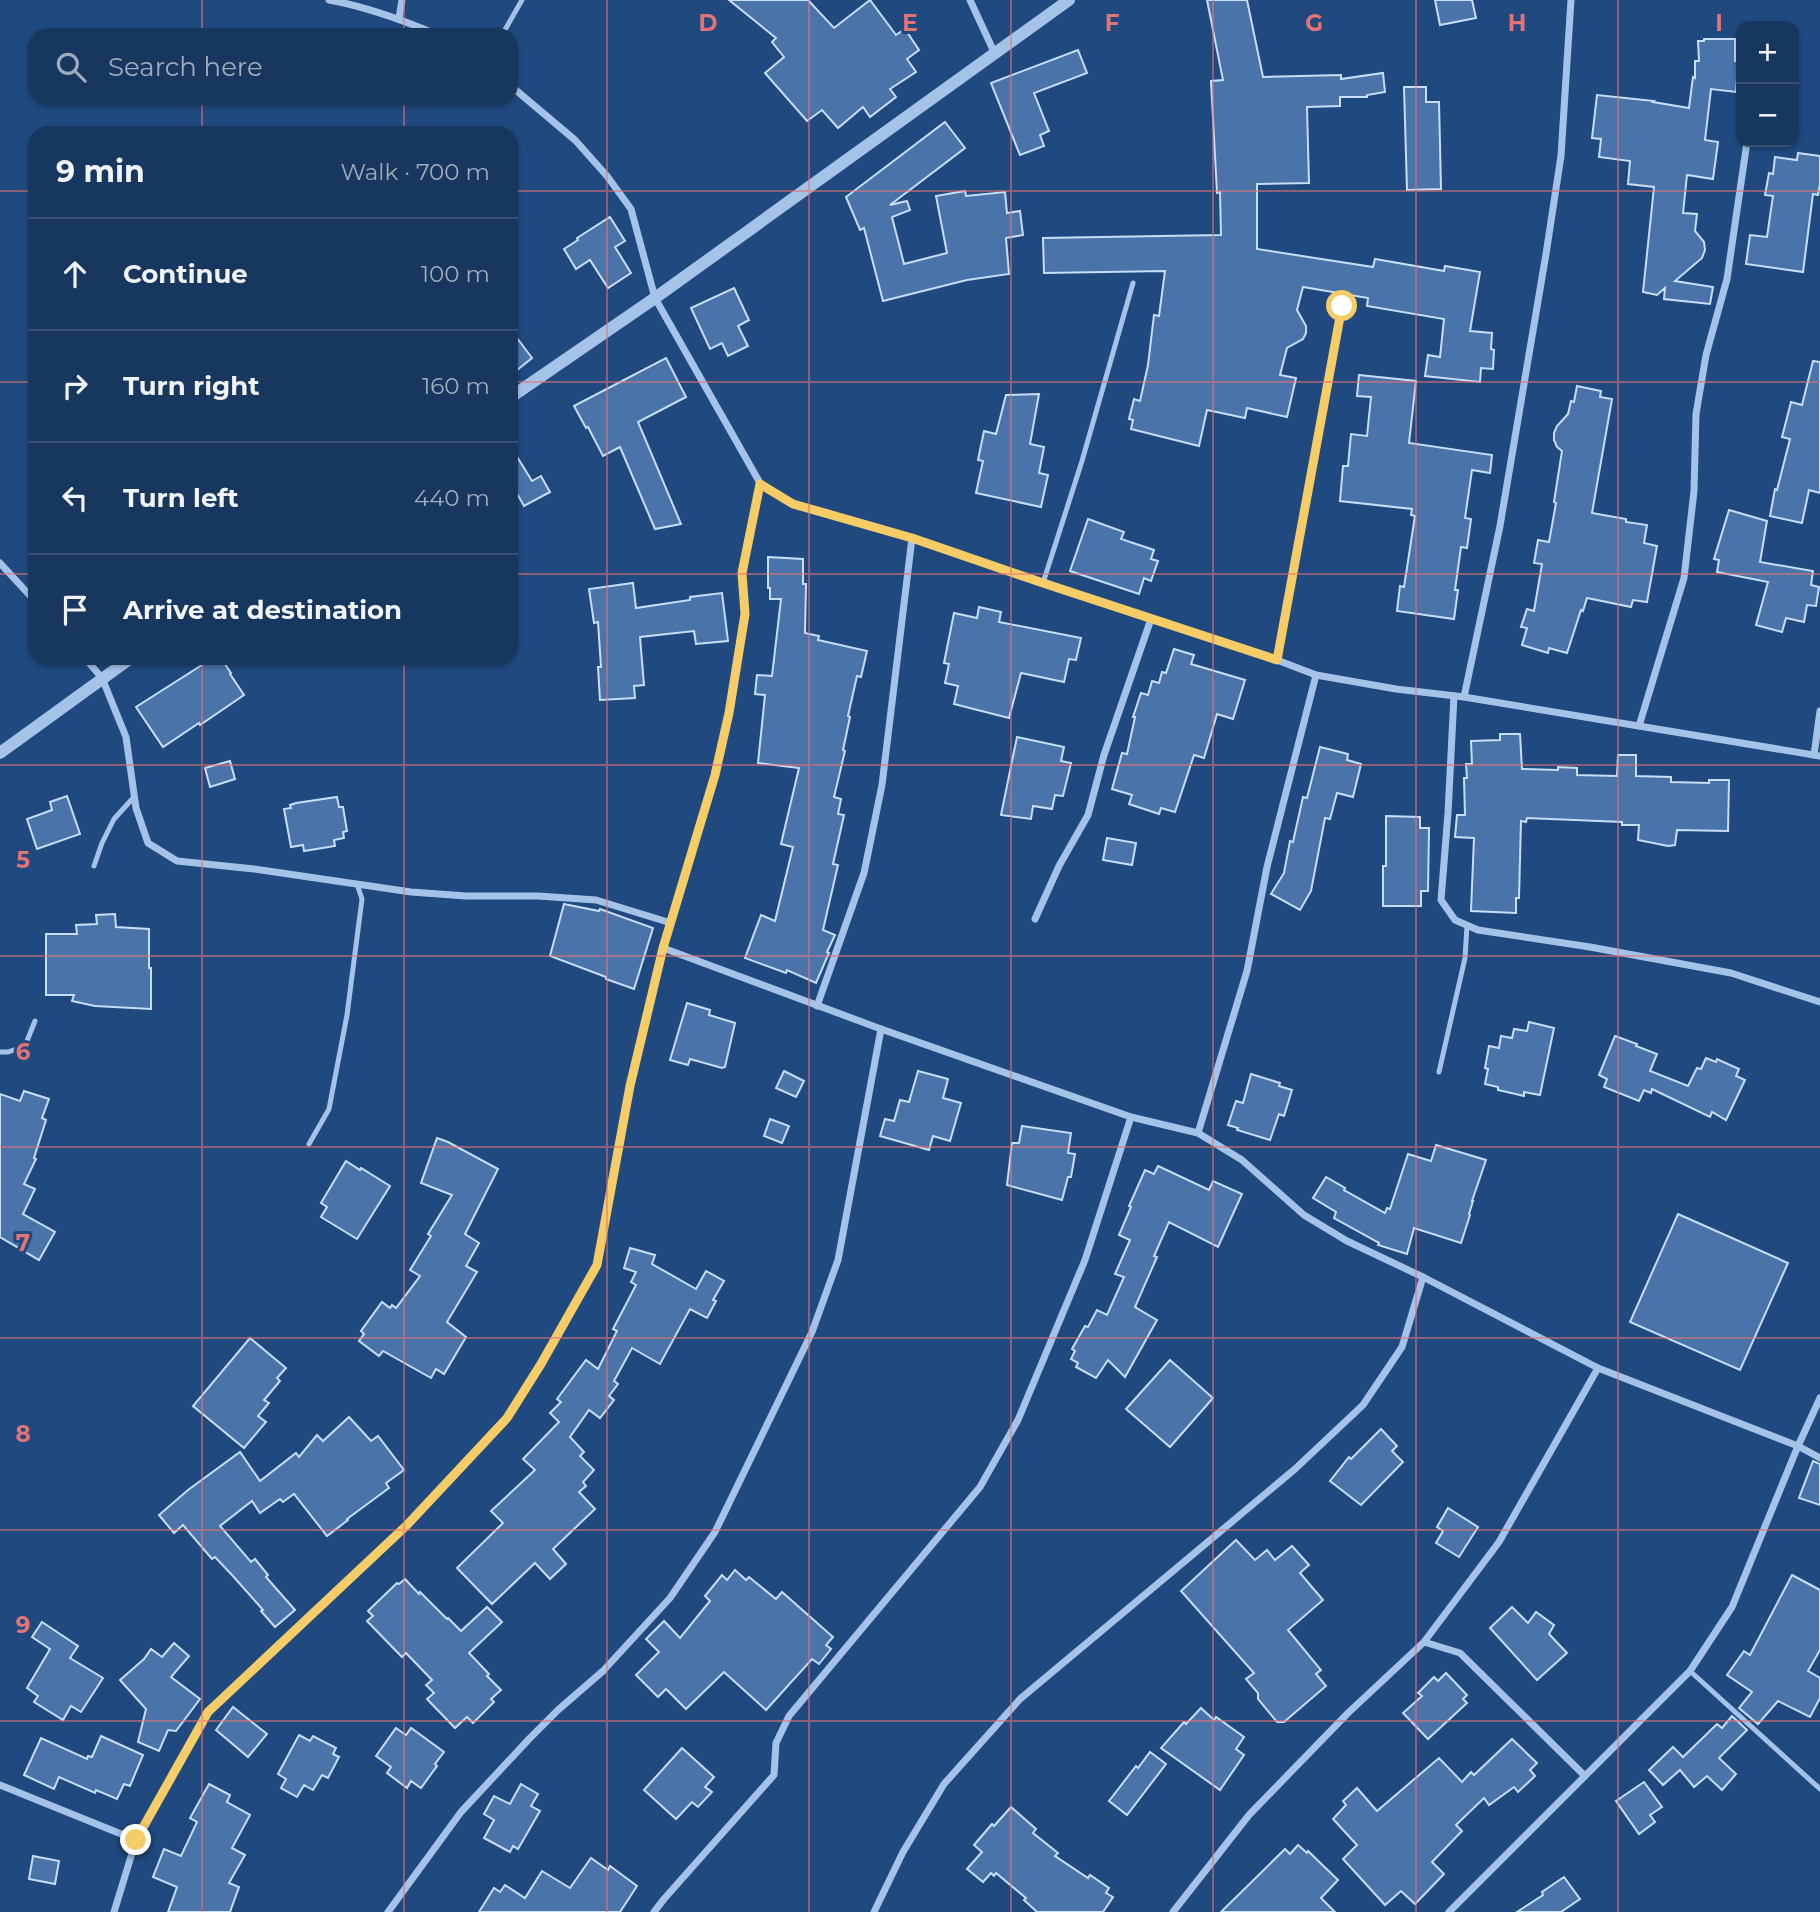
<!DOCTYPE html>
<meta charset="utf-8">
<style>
:root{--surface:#18375f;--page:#213f65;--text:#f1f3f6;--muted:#9facbd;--line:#365174}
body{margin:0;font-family:Montserrat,sans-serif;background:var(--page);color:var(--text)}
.controls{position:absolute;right:21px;top:21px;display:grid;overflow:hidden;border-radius:14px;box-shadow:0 2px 5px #0004}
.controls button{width:63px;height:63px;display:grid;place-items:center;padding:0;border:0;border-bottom:2px solid var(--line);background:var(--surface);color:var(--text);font:35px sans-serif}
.stop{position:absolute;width:21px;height:21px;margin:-16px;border:5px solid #f5cc65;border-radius:50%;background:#fff}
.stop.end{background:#f5cc65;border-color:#fff;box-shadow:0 2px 7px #0008}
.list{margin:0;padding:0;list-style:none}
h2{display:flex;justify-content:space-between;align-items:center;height:91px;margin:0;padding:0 28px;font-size:30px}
h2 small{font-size:23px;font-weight:400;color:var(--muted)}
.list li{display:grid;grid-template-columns:46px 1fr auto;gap:21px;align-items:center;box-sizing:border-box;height:112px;padding:0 28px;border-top:2px solid var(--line)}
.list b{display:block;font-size:26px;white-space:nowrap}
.list em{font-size:23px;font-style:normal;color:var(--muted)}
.icon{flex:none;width:38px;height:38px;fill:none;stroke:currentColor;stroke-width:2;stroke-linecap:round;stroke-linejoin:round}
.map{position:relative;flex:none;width:1820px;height:1912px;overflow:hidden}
.search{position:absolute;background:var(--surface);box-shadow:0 2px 5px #0004;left:28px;top:28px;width:490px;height:77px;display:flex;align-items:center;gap:18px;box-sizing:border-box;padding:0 24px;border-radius:21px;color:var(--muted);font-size:26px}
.panel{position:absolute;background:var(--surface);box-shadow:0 2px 5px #0004;left:28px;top:126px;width:490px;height:539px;border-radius:21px}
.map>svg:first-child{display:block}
.building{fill:#4973a9;stroke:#c8ddf6;stroke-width:2}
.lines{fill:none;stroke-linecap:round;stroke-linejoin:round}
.service{stroke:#a5c3e8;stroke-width:5}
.minor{stroke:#a5c3e8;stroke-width:7}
.tertiary{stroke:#a5c3e8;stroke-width:12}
.route{stroke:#f5cc65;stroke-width:9}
.grid{fill:none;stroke:#e47373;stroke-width:2;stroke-opacity:0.55}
.grid-label{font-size:23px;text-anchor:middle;font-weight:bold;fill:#e47373;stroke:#20497f;stroke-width:6;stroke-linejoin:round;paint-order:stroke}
</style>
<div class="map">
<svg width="1820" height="1912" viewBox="0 0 1820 1912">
<rect width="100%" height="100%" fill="#20497f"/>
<g class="building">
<polygon points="729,0 808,0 834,28 870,0 896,35 905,29 919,50 907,59 916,72 890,89 896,97 870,117 863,107 838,128 822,110 807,121 765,73 784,57 772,42 776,38"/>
<polygon points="1207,0 1247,0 1263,77 1341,75 1341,79 1383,73 1385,92 1367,95 1367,97 1340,97 1340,106 1307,107 1309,183 1257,184 1257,249 1373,267 1375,259 1444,271 1445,266 1480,272 1470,331 1492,333 1491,349 1494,350 1493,369 1481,368 1480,382 1425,376 1428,355 1440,357 1444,319 1367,306 1368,298 1303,287 1297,310 1306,326 1306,333 1303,339 1287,348 1280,375 1296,378 1287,417 1247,408 1245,418 1207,410 1199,446 1131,429 1133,420 1129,419 1134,399 1140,401 1148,365 1154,315 1159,316 1165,271 1044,273 1043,238 1221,235 1220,192 1217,193 1211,81 1223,80"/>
<polygon points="1435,0 1472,0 1476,18 1440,25"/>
<polygon points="1704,39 1735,39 1735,61 1741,61 1741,78 1737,78 1736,92 1711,89 1705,140 1718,142 1713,179 1687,175 1683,213 1697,214 1695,231 1704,242 1705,250 1702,258 1675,281 1713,287 1710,304 1664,299 1665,288 1657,295 1643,292 1654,187 1628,184 1630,161 1599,157 1601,139 1592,138 1597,95 1654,101 1653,102 1689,108 1693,77 1695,78 1695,61 1699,61 1698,41 1704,41"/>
<polygon points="1078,50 1087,73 1034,93 1049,131 1040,135 1044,146 1020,155 991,83"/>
<polygon points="1404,87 1426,87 1426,102 1439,102 1441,189 1407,190"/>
<polygon points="945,122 965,148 890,205 907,201 910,210 892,217 904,264 947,253 936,196 965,191 966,196 1005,192 1007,213 1020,211 1023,235 1006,238 1009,274 967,280 883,301 864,228 860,230 846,197"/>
<polygon points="1798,153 1820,156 1820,184 1818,195 1813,194 1803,272 1746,264 1750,235 1767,237 1773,196 1765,195 1769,173 1773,174 1775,157 1797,160"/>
<polygon points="610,217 625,241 615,247 631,273 608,288 590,260 576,269 564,249 578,240 577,238"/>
<polygon points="734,288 749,320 738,326 748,346 728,356 722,343 710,349 691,308"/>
<polygon points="511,330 532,358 511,375"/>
<polygon points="666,358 686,397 638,422 681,524 655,529 620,447 603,456 588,427 586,428 574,406"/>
<polygon points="1813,361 1820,362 1820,493 1809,490 1802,523 1770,516 1775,489 1777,490 1790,439 1782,437 1791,402 1802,405"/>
<polygon points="1359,375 1416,381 1409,443 1492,455 1490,473 1472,470 1465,518 1471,519 1467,548 1461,547 1455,590 1458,590 1454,619 1397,611 1400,586 1404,587 1415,516 1411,515 1412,509 1340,501 1343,466 1348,466 1351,434 1367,436 1371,397 1357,396"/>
<polygon points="1577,386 1601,391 1600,397 1612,399 1592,513 1626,519 1626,522 1647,525 1644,543 1657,546 1647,602 1633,600 1631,607 1587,598 1583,611 1581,610 1567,653 1549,648 1548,653 1522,645 1527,628 1521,627 1527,609 1534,611 1542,564 1534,563 1538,540 1549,542 1556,503 1554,502 1562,451 1557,447 1554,440 1554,433 1557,426 1568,414 1571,401 1574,402"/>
<polygon points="1039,394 1030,444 1044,447 1039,473 1048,475 1041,507 976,493 983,461 978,460 984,431 996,434 1006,395"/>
<polygon points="511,447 532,481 541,476 550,492 524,506 511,483"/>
<polygon points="1729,510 1767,521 1760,562 1813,571 1811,585 1819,587 1816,606 1807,605 1804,622 1786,618 1782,632 1756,625 1768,582 1717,572 1719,560 1714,559"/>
<polygon points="1088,519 1124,532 1121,539 1154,550 1151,559 1158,561 1151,581 1144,578 1139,594 1070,571"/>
<polygon points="768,557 803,559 803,584 806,584 805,633 819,636 818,640 867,651 861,677 857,676 848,716 850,717 843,750 845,751 834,797 841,799 838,814 844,815 833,864 838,865 823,930 835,935 827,952 829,953 828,955 816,983 787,970 786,973 745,958 761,915 775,921 793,847 781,844 799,768 758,763 765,695 755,694 757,675 772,676 781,599 770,599 770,588 768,588"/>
<polygon points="633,583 636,608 690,600 690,597 722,593 728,641 696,644 694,631 640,637 644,685 634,686 635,698 600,700 598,667 601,667 598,622 594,623 589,589"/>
<polygon points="979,607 1001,612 999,622 1081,638 1076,660 1069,659 1064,682 1021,673 1009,718 954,704 958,686 945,683 949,664 944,663 954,613 977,618"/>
<polygon points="1174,649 1194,655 1191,664 1245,680 1233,719 1217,714 1204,758 1194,755 1175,812 1161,808 1159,814 1129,804 1132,795 1112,789 1122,753 1127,754 1135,717 1133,717 1141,693 1148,695 1152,681 1159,683 1162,672 1166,673"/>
<polygon points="213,658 221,658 231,673 230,674 244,695 200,725 199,723 163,747 136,707"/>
<polygon points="1500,734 1520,734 1522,769 1558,770 1558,767 1577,768 1577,775 1617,776 1618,755 1636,755 1636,776 1671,777 1671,782 1709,783 1709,780 1729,780 1728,831 1677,830 1675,845 1668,846 1638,840 1639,825 1622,825 1622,822 1527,818 1526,822 1521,821 1519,898 1516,898 1516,913 1471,911 1474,838 1455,837 1457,815 1465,815 1464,778 1467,778 1466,764 1472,764 1471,741 1500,740"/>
<polygon points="1017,737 1064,747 1061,761 1071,763 1063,796 1055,795 1052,809 1033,806 1031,819 1001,815"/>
<polygon points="1320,747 1348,754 1347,760 1361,764 1353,797 1337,793 1330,819 1325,818 1311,891 1300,910 1271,894 1284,873 1290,841 1293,842 1303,797 1307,798"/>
<polygon points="230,761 235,779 210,787 205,768"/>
<polygon points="67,796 80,834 37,849 27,819 52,810 50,802"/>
<polygon points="337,797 339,807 343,807 347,831 343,832 344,838 334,840 335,846 304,851 303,845 291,847 284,809 291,808 290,805 296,803"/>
<polygon points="1386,816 1420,817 1420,828 1429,828 1428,891 1421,891 1421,906 1383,906 1383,866 1386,866"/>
<polygon points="1107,838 1136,843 1132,865 1103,860"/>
<polygon points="564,904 599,911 600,909 653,928 634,989 606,979 606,977 550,956"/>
<polygon points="115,914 116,927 149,929 149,968 151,968 151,1009 95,1006 72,1001 74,995 46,995 46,934 77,934 76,925 97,924 96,915"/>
<polygon points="687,1003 710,1010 709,1015 735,1023 725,1067 722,1068 690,1059 688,1065 670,1060"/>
<polygon points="1529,1022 1554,1028 1540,1095 1524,1092 1524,1096 1498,1090 1498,1087 1485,1084 1488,1069 1485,1068 1489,1046 1499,1048 1501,1036 1512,1038 1514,1029 1527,1031"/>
<polygon points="1615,1036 1637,1044 1636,1046 1657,1054 1650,1071 1688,1086 1697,1068 1701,1069 1706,1058 1716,1062 1717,1059 1739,1069 1736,1076 1745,1080 1726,1120 1712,1112 1710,1117 1652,1089 1651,1093 1644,1090 1639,1101 1604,1087 1607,1079 1599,1075"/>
<polygon points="784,1071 804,1081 796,1097 776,1088"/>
<polygon points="918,1071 948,1079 943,1098 961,1103 950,1141 933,1136 929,1150 880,1136 885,1119 894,1121 900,1100 909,1102"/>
<polygon points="1251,1074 1280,1083 1279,1086 1292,1090 1284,1116 1279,1114 1270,1140 1237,1130 1238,1128 1228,1125 1236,1101 1243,1103"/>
<polygon points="24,1091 49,1099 42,1118 46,1120 34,1158 36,1159 24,1184 35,1189 23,1214 55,1232 39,1260 0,1237 0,1094 20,1101"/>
<polygon points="770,1119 789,1126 782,1143 764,1136"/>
<polygon points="1022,1126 1071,1133 1068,1153 1075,1154 1071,1177 1068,1177 1062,1200 1007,1185 1012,1143 1019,1143"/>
<polygon points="437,1138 448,1142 498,1169 465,1234 479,1243 466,1266 477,1272 447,1322 466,1337 444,1374 436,1369 431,1378 383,1351 379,1356 359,1341 364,1334 361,1331 382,1302 390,1308 392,1305 396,1308 420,1276 410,1270 431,1236 428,1234 452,1195 421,1183"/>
<polygon points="1436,1145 1486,1160 1472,1201 1473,1201 1469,1214 1470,1215 1461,1243 1414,1228 1407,1254 1378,1245 1379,1243 1334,1218 1336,1212 1313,1198 1326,1177 1345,1188 1344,1190 1385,1213 1387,1208 1390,1209 1408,1154 1431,1161"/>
<polygon points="346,1161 360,1170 361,1168 390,1186 357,1239 321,1217 327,1207 321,1203"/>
<polygon points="1158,1166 1209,1190 1213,1181 1242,1194 1218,1247 1169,1222 1154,1256 1157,1257 1135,1307 1157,1320 1125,1377 1108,1360 1096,1378 1076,1367 1078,1363 1071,1359 1075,1351 1072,1349 1085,1326 1088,1327 1097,1310 1107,1315 1124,1277 1115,1274 1130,1240 1119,1235 1131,1207 1129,1206 1145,1170 1154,1174"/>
<polygon points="1678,1214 1788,1263 1740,1370 1630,1322"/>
<polygon points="630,1248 655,1255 652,1264 696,1289 706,1271 724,1281 713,1300 716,1301 707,1318 690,1309 660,1364 632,1348 614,1381 618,1384 609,1396 614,1400 600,1418 589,1410 570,1437 584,1452 580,1456 594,1470 583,1482 586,1486 579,1492 595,1509 553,1549 566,1564 550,1579 535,1563 492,1604 457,1568 503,1523 491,1511 535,1470 523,1459 559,1422 550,1413 561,1402 557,1399 586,1360 598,1369 617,1331 613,1329 636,1285 631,1282 636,1272 624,1268"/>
<polygon points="250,1338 286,1368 277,1378 280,1381 264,1400 269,1403 258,1416 266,1422 244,1448 193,1406"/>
<polygon points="1170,1360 1213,1398 1170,1447 1126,1409"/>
<polygon points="349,1417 371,1441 378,1436 404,1470 386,1483 389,1488 347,1519 348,1520 327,1536 294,1494 283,1502 280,1499 260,1513 252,1501 220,1526 251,1562 255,1559 268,1575 266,1577 295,1610 275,1627 261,1611 263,1610 232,1575 215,1557 212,1559 183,1525 174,1533 159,1515 188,1490 240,1452 260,1481 296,1453 299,1457 317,1435 323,1441"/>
<polygon points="1381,1429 1397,1446 1392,1451 1403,1462 1361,1505 1330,1481 1349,1457 1351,1459"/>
<polygon points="1813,1461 1820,1464 1820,1505 1799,1498"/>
<polygon points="1448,1508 1478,1527 1459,1557 1436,1543 1443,1531 1437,1527"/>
<polygon points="1236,1540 1255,1560 1267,1550 1275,1560 1292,1546 1309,1565 1300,1573 1323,1600 1288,1630 1321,1670 1316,1674 1326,1686 1284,1722 1277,1722 1258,1699 1258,1693 1246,1679 1254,1673 1181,1591"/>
<polygon points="735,1570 746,1580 749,1577 776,1599 782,1592 833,1637 826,1645 831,1649 819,1664 812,1659 766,1710 724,1672 686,1709 666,1689 658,1697 636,1675 659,1652 646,1639 664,1621 680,1638 710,1601 705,1596 722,1575 727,1580"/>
<polygon points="1792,1575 1820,1590 1820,1650 1808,1671 1820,1678 1820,1698 1810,1717 1778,1701 1758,1724 1739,1708 1752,1692 1727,1675 1744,1651 1750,1655"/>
<polygon points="405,1579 419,1594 420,1592 447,1619 448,1618 461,1631 487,1607 502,1622 469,1653 489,1674 487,1676 501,1690 491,1699 494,1702 473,1723 467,1717 455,1728 427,1699 434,1693 426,1685 432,1680 406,1653 402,1657 367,1621 373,1616 368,1611 397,1583 399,1584"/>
<polygon points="1512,1607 1528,1623 1536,1612 1554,1625 1549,1634 1567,1653 1537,1680 1490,1628"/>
<polygon points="42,1622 78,1646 70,1658 103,1678 81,1712 71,1706 63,1720 34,1702 38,1696 27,1688 50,1649 32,1637"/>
<polygon points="174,1643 189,1656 171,1677 200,1699 176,1731 168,1730 159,1751 138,1742 146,1709 120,1680 144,1659 151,1649 162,1657"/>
<polygon points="1446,1673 1467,1695 1463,1699 1467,1703 1428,1739 1403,1713 1422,1696 1418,1693 1434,1677 1438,1681"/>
<polygon points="233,1707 267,1734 248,1757 216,1730"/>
<polygon points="1201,1708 1214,1720 1216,1717 1244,1737 1236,1749 1244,1755 1220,1790 1161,1748 1184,1722 1186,1724"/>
<polygon points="1732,1716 1747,1730 1719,1758 1736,1774 1722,1790 1707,1776 1694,1787 1680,1770 1663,1785 1649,1770 1673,1747 1683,1757 1717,1724 1722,1728"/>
<polygon points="396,1728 406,1735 411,1728 444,1752 435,1764 437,1766 421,1788 411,1781 407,1788 387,1773 391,1767 376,1756"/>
<polygon points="299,1735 310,1741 313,1736 336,1748 333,1754 339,1757 328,1778 322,1775 313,1790 304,1785 297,1797 281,1788 286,1779 278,1774"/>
<polygon points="101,1736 143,1755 130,1786 124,1784 117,1799 96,1790 95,1793 59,1777 54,1789 24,1775 41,1738 87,1759 88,1756 92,1757"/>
<polygon points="1512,1739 1537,1763 1530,1770 1535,1776 1518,1792 1514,1787 1489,1805 1484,1798 1456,1825 1462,1831 1432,1862 1444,1874 1415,1904 1401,1891 1385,1905 1343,1859 1357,1845 1333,1819 1346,1805 1343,1801 1357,1788 1377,1811 1439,1758 1462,1782 1471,1772 1474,1775"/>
<polygon points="682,1748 714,1777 705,1787 712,1792 698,1807 692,1802 676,1819 644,1790"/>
<polygon points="1150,1752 1166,1764 1127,1815 1109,1801 1136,1766 1138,1768"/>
<polygon points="1644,1782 1662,1807 1650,1815 1655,1822 1639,1834 1616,1801"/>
<polygon points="209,1784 230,1795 227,1802 250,1815 232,1848 245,1855 229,1883 239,1887 230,1912 168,1912 177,1887 153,1877 164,1849 181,1856 197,1822 190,1818"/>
<polygon points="521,1784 538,1794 531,1806 540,1811 518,1849 513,1846 510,1852 484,1838 494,1820 484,1814 494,1796 510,1804"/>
<polygon points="1011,1807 1036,1829 1033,1833 1058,1853 1055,1856 1088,1878 1090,1875 1109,1888 1106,1893 1113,1897 1103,1912 1037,1912 1024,1900 1026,1898 996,1873 994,1876 991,1873 983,1882 967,1869 982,1852 974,1845 992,1824 994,1826"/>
<polygon points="1298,1845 1307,1853 1308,1851 1338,1880 1321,1898 1335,1912 1221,1912 1285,1849 1290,1854"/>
<polygon points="33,1856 59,1861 55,1884 29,1879"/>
<polygon points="591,1858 608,1870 610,1866 637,1886 620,1912 479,1912 494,1888 500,1892 505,1885 525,1898 542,1871 570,1888"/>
<polygon points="1564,1877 1580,1899 1561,1912 1517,1912 1543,1895 1542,1892"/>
</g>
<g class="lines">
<g class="service">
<polyline points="502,35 522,0"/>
<polyline points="1043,583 1082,461 1133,283"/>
<polyline points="1277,660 1342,306"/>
<polyline points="94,866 102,843 114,819 134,797"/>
<polyline points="0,1052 8,1052 25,1046 35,1021"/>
<polyline points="1439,1072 1465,958 1467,926"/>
<polyline points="309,1144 329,1109 347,1015 362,899 357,884"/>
<polyline points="1690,1671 1820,1789"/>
</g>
<g class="minor">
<path d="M329,0C368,7 403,20 438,35"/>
<polyline points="970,0 995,54"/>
<polyline points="399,18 402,0"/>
<polyline points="511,86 575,140 607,176 631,209 655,298 760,483 793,504 912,538 1043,583 1277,660 1316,675 1396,689 1464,697 1820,756"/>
<polyline points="0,563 35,601"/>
<polyline points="85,658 102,678 126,737 136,808 148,843 177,861 254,869 411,892 466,896 538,896 596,900 671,923"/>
<polyline points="1454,696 1448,813 1441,900 1455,920 1478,930 1590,947 1731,973 1820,1002"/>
<polyline points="1464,697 1500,526 1546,254 1561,156 1571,0"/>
<polyline points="1639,726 1684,578 1694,491 1696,414 1706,355 1727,279 1747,142"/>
<polyline points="1814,755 1820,711"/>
<polyline points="1035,919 1059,866 1088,815 1104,755 1151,619"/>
<polyline points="663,948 881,1029 1131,1117 1198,1133 1242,1160 1304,1215 1347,1241 1423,1277 1598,1368 1798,1446 1820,1458"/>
<polyline points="817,1006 864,873 882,785 912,538"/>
<polyline points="1198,1133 1247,971 1267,867 1316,675"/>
<polyline points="1424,1642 1460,1653 1585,1776"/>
<polyline points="0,1785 136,1840"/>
<polyline points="114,1912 136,1840 208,1712 406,1526 507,1418 541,1364 597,1265 630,1086 663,948 715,775 729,713 745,613 742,573 760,483"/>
<polyline points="388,1912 461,1812 529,1739 558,1710 603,1671 670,1598 715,1532 812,1332 838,1260 881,1029"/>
<polyline points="654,1912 664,1899 774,1775 776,1743 789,1716 980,1487 1018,1420 1085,1260 1131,1117"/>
<polyline points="874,1912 903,1852 944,1784 1020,1699 1295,1469 1363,1405 1402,1347 1423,1277"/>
<polyline points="1173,1912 1249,1815 1348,1713 1424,1642 1499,1542 1598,1368"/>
<polyline points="1449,1912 1690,1671 1732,1607 1798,1446 1820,1398"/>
</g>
<g class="tertiary">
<polyline points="511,397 655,298 1069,0"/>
<polyline points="0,753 131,658"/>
</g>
</g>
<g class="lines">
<polyline class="route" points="136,1840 208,1712 406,1526 507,1418 541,1364 597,1265 630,1086 663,948 715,775 729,713 745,614 742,573 760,484 793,504 912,538 1043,583 1277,660 1342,306"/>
</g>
<path class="grid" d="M202,0V35M404,0V35M607,0V1912M809,0V1912M1011,0V1912M1213,0V1912M1416,0V1912M1618,0V1912M202,98V133M404,98V133M0,191H35M511,191H1820M0,382H35M511,382H1820M0,574H35M511,574H1820M202,658V1912M404,658V1912M0,765H1820M0,956H1820M0,1147H1820M0,1338H1820M0,1530H1820M0,1721H1820"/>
<g class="grid-label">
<text x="708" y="31">D</text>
<text x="910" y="31">E</text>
<text x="1112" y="31">F</text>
<text x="1314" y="31">G</text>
<text x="1517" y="31">H</text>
<text x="1719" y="31">I</text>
<text x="23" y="868">5</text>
<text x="23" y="1060">6</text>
<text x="23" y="1251">7</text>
<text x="23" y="1442">8</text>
<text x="23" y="1633">9</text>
</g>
</svg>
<div class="controls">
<button>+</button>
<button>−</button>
</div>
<div class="stop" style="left:1342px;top:306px"></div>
<div class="stop end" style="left:136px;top:1840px"></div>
<div class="search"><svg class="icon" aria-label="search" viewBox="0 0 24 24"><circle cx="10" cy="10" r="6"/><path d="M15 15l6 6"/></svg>Search here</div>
<section class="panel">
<h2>9 min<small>Walk · 700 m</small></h2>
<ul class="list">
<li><svg class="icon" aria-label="ahead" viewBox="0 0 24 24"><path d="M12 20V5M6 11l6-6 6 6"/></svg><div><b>Continue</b></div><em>100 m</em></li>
<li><svg class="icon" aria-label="right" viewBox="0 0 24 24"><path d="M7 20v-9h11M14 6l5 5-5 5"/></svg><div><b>Turn right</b></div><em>160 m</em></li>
<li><svg class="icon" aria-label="left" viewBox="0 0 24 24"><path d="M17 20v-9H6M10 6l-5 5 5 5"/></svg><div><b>Turn left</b></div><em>440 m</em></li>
<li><svg class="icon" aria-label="arrive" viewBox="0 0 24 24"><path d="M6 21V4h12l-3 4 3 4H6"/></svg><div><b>Arrive at destination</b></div></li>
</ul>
</section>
</div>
